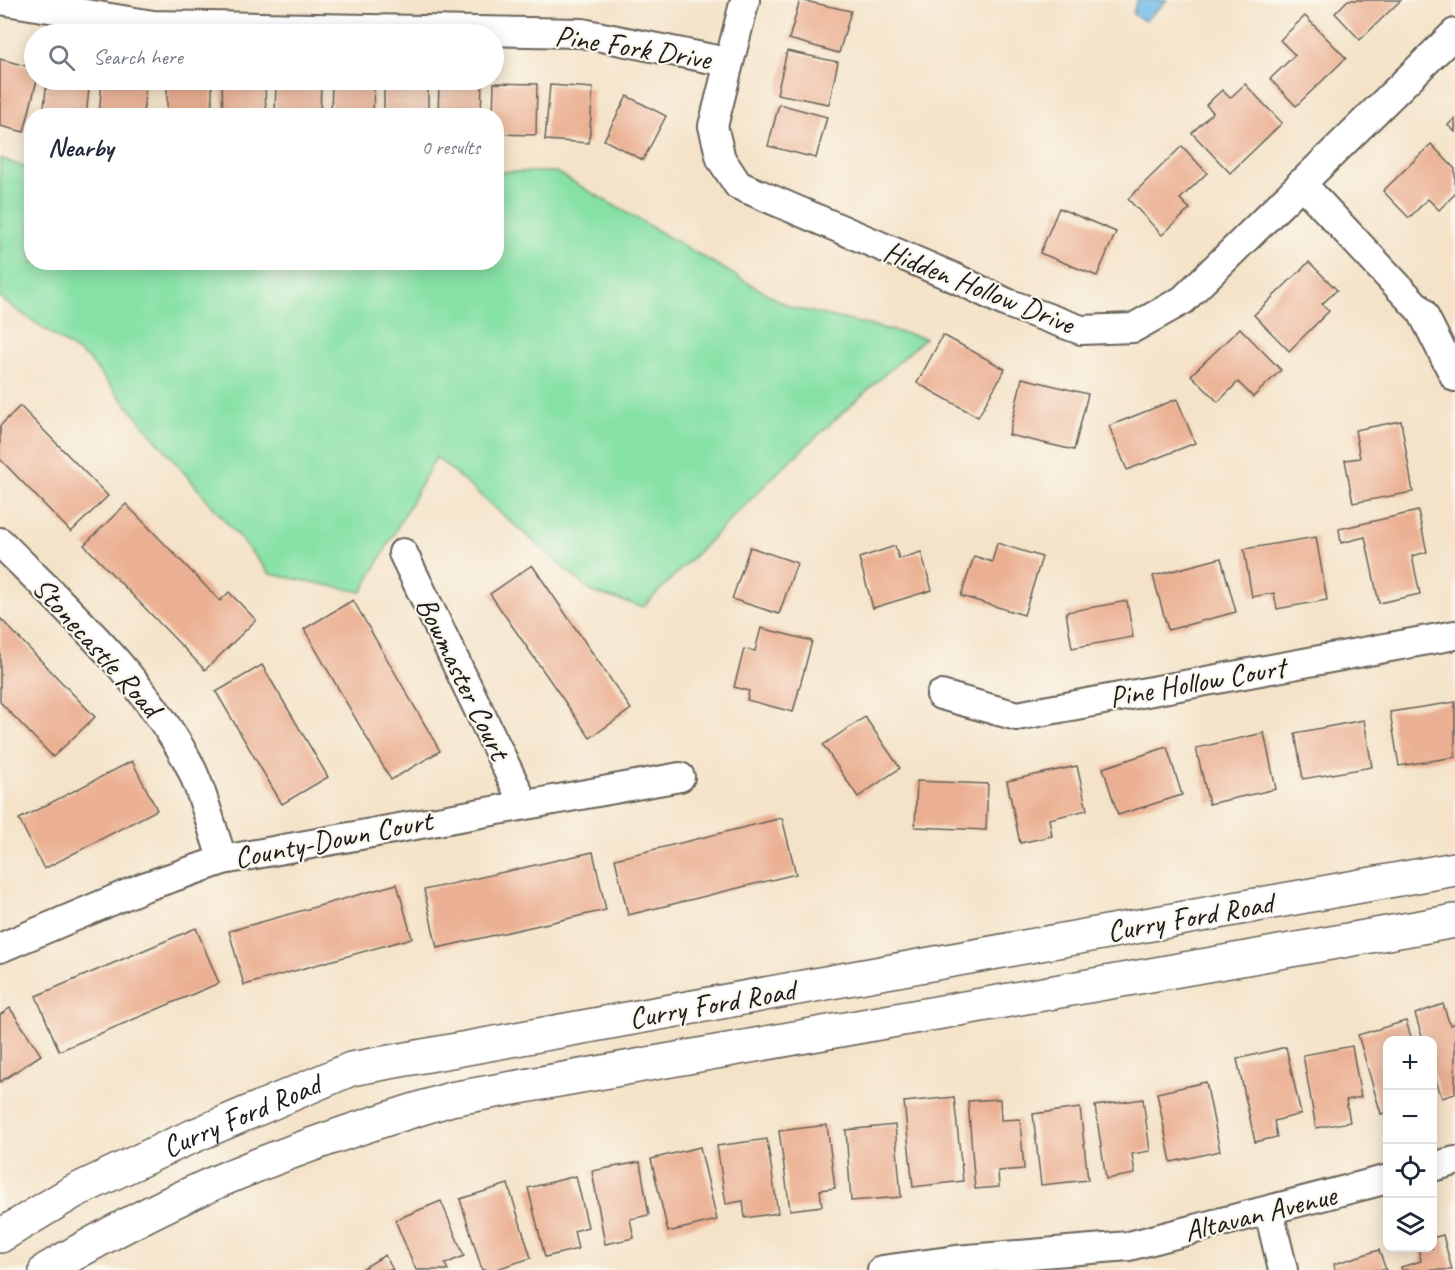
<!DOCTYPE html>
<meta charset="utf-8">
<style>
:root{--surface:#fff;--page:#f6f6f7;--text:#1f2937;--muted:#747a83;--line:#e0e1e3}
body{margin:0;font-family:Caveat,sans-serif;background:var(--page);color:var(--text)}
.controls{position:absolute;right:18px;bottom:18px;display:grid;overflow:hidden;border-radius:12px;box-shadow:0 3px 15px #0003}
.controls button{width:54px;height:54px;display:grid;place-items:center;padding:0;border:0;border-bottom:2px solid var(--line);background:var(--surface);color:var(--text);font:30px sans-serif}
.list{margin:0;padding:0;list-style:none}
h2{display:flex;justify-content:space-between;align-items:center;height:78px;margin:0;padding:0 24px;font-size:26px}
h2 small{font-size:20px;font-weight:400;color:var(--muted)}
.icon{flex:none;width:33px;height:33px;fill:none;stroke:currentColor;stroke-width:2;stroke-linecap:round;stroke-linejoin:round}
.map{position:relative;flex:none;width:1455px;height:1270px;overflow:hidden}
.search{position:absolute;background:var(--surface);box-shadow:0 3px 15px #0003;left:24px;top:24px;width:480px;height:66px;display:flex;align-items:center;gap:15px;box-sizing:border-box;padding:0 21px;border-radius:33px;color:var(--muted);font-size:22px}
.panel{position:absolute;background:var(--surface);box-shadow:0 3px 15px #0003;left:24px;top:108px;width:480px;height:162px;border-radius:24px}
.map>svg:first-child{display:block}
.green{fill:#86e1a6;stroke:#517e61;stroke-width:1.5}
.water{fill:#6cbae6;stroke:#446b81;stroke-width:1.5}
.building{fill:#ebb093}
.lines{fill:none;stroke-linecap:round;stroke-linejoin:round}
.minor-casing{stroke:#686259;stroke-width:32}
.tertiary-casing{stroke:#686259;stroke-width:36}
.minor{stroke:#fff;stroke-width:28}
.tertiary{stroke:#fff;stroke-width:33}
.labels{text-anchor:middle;stroke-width:4.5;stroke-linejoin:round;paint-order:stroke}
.street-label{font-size:30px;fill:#1c1c1c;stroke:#fbf7ec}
</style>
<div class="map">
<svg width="1455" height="1270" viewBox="0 0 1455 1270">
<rect width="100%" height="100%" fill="#fbf7ec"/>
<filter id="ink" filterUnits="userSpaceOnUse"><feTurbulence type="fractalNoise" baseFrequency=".0167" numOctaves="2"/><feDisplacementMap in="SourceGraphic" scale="12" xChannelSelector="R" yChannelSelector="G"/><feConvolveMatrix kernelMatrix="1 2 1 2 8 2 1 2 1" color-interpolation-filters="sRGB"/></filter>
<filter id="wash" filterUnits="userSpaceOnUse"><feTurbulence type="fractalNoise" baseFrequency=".008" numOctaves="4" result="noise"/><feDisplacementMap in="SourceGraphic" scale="24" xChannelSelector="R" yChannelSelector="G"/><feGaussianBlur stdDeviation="1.35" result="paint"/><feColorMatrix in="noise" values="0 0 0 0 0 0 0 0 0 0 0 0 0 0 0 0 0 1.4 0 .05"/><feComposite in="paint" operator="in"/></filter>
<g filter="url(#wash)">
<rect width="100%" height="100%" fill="#f4e3c9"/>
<polygon class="green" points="0,158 23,167 31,167 32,262 496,262 497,172 556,172 790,307 925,338 783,467 643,607 592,592 436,457 362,592 270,574 88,359 0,298"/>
<polygon class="water" points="1137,0 1167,0 1145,21 1133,14"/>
<g id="blocks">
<g class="building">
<polygon points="800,0 851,11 839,53 789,39"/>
<polygon points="1348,0 1401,0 1360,40 1335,13"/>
<polygon points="1305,16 1346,58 1296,106 1270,79 1295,55 1280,40"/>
<polygon points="787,51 838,62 829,104 777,94"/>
<polygon points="0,59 34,68 34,80 37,80 24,132 0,126"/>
<polygon points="47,80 90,80 86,116 43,116"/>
<polygon points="102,80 146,80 143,116 99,116"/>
<polygon points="222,80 265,80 266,116 223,116"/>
<polygon points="332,80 374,81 373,116 331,116"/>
<polygon points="276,81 321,82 320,116 275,116"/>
<polygon points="384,81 428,82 428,116 384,116"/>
<rect x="167" y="83" width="45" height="33"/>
<polygon points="439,83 482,83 481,116 438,116"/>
<polygon points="494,83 537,84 536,135 496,134 496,116 493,116"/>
<polygon points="1245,84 1282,123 1230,173 1192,133 1213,112 1206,105 1222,90 1230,98"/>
<polygon points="550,85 593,88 589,143 545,140"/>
<polygon points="627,96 666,116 643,160 604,140"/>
<polygon points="779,104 827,117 816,158 768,146"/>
<polygon points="1455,118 1455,132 1448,125"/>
<polygon points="1431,144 1455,169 1455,194 1439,210 1428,199 1409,218 1383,191"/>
<polygon points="1182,146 1207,173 1180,199 1190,209 1162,235 1128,199"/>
<polygon points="1059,208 1116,232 1097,276 1040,253"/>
<polygon points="1309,262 1337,290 1322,304 1329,311 1289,351 1254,315"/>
<polygon points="1240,328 1281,370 1253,397 1238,382 1218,402 1191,375"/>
<polygon points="943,335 1005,369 978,417 917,383"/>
<polygon points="1022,378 1088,394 1074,450 1009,435"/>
<polygon points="1177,399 1195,443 1127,470 1109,426"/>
<polygon points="20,406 108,496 71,532 0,459 0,426"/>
<polygon points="1401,421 1413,492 1353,503 1345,460 1360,458 1355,430"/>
<polygon points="126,504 220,601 229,592 256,620 205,670 84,545"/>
<polygon points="1418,511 1427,552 1412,556 1420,594 1379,603 1365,537 1341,543 1339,529"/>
<polygon points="1316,537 1327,600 1277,609 1274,593 1252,597 1244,549"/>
<polygon points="997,543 1042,557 1024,615 961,596 974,556 992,562"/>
<polygon points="895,546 899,559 921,552 932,590 873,608 859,558"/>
<polygon points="750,547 797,563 779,614 732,599"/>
<polygon points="1221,558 1236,612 1168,630 1153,576"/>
<polygon points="532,565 631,709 590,738 490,594"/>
<polygon points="353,600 440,751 391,780 304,629"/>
<polygon points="1127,601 1133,637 1072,648 1066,612"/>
<polygon points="0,618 95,717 53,757 0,702"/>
<polygon points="761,628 812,641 793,712 747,700 749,691 734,687 744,649 755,651"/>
<polygon points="262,665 328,777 282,804 216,692"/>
<polygon points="1455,702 1455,757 1399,766 1390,712"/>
<polygon points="865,717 900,768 858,797 823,745"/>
<polygon points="1364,720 1372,767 1303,779 1295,733"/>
<polygon points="1264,733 1276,789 1209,804 1196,748"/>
<polygon points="1167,747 1182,795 1118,815 1103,768"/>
<polygon points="132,761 157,810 44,869 19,819"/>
<polygon points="1077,766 1087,810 1049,819 1052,836 1020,843 1007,781"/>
<polygon points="917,781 988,784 986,830 915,827"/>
<polygon points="782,818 796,874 628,915 615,859"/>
<polygon points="593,852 606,910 437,948 424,890"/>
<polygon points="397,884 412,938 244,985 229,931"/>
<polygon points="196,928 219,983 59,1051 36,996"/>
<polygon points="1443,1004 1450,1025 1455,1023 1455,1094 1442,1098 1432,1069 1432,1040 1423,1040 1415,1014"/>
<polygon points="10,1008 41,1055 0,1082 0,1015"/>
<polygon points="1406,1021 1412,1040 1388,1040 1388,1112 1381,1114 1358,1035"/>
<polygon points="1352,1046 1361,1097 1346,1100 1350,1122 1316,1128 1303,1055"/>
<polygon points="1286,1047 1301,1114 1274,1121 1277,1137 1255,1142 1237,1059"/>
<polygon points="1206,1082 1220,1151 1171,1162 1157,1093"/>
<polygon points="954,1097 963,1181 913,1187 904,1102"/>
<polygon points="1000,1099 1001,1120 1020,1119 1024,1169 998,1171 999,1187 975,1189 968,1101"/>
<polygon points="1143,1099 1150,1151 1132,1154 1135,1174 1106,1179 1095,1106"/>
<polygon points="1080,1108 1088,1180 1041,1185 1033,1114"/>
<polygon points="827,1125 835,1188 820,1190 822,1206 790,1210 779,1131"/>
<polygon points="895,1125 901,1197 851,1201 846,1130"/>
<polygon points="767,1139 778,1213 745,1218 743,1201 726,1204 717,1146"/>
<polygon points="700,1147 717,1220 668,1232 651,1159"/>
<polygon points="640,1162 649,1215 630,1219 634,1238 605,1244 592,1171"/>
<polygon points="576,1176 588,1227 574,1231 578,1249 545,1257 528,1188"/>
<polygon points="508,1184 531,1258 493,1270 482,1270 460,1199"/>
<polygon points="441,1201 464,1256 445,1264 448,1270 416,1270 395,1220"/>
<polygon points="1443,1235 1452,1270 1402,1270 1401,1267 1421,1261 1418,1248 1432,1248 1432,1238"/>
<polygon points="1379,1250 1386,1270 1335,1270 1334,1264"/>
<polygon points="385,1255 393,1270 360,1270"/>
</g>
</g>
</g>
<g filter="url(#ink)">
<use href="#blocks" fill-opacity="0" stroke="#686259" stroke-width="1.5"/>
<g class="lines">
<defs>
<g id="minor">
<polyline points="0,0 153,25 582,33 727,62"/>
<polyline points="745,0 713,126 721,159 738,185 955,278 1007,303 1081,330 1133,328 1183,300 1455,33"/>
<polyline points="1301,183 1422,312 1455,377"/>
<path d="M0,542C68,610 140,675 187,760C203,790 211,828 223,860"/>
<polyline points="403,553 524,804"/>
<polyline points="941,695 1017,716 1455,635"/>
<polyline points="0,948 144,887 223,860 680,777"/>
<polyline points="1432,1167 1455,1161"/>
<polyline points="1269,1212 1283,1270"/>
<polyline points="882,1270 956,1260 1129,1246 1388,1179"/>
</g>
<g id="tertiary">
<path id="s1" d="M0,1236L73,1192L177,1143L351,1069L1455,869"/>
<path d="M46,1270C97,1240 149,1212 203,1188C283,1152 368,1124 451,1099L1455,921"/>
</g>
</defs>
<use href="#minor" class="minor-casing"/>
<use href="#tertiary" class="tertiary-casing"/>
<use href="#minor" class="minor"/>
<use href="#tertiary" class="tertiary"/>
</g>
</g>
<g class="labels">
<g class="street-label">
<text transform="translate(633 47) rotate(9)" y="10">Pine Fork Drive</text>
<text transform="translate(979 287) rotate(22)" y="10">Hidden Hollow Drive</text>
<text transform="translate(97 647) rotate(48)" y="10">Stonecastle Road</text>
<text transform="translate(463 678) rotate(64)" y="10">Bowmaster Court</text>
<text transform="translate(1197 682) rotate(-10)" y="10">Pine Hollow Court</text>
<text transform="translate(333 839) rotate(-11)" y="10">County-Down Court</text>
<text transform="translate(1190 917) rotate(-10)" y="10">Curry Ford Road</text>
<text transform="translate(712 1004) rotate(-10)" y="10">Curry Ford Road</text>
<text dy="10" stroke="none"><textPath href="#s1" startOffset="270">Curry Ford Road</textPath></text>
<text transform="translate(1260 1213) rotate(-14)" y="10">Altavan Avenue</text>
</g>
</g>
</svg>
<div class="controls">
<button>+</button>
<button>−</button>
<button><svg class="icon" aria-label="locate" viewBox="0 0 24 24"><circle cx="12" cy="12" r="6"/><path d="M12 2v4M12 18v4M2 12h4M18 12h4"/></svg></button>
<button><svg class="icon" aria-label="layers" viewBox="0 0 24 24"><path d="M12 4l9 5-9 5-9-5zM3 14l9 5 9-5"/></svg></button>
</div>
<div class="search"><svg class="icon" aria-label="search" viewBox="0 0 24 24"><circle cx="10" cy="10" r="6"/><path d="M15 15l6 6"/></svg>Search here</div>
<section class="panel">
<h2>Nearby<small>0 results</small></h2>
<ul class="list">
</ul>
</section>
</div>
